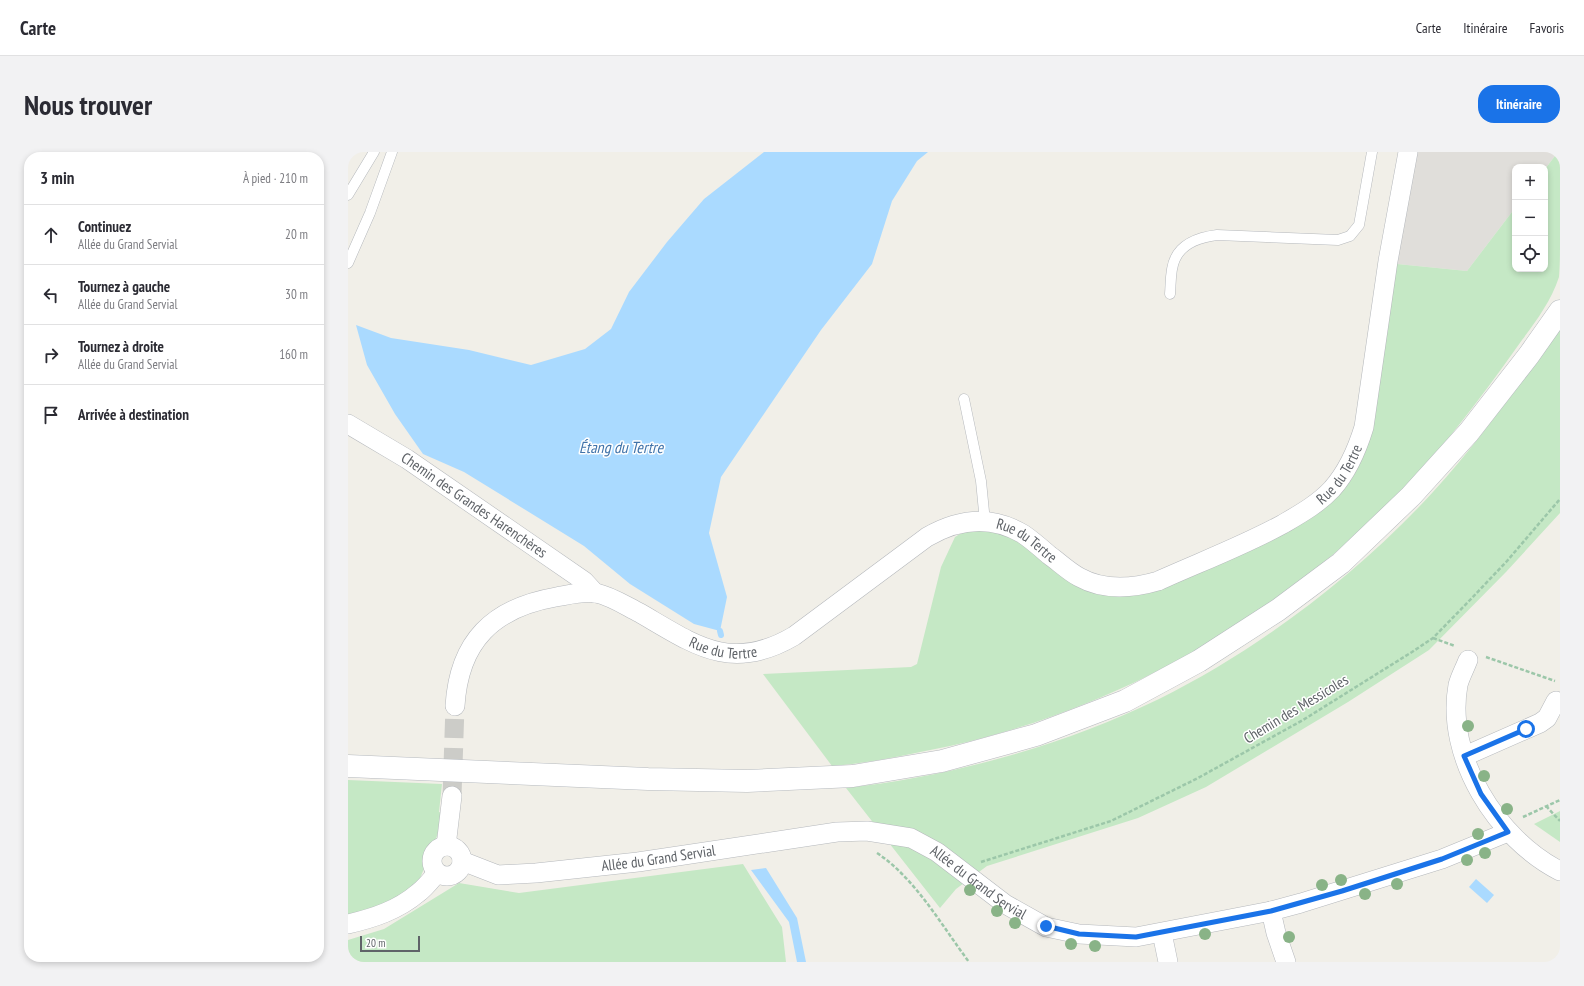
<!DOCTYPE html>
<html lang="fr">
<meta charset="utf-8">
<style>
:root{--surface:#fff;--page:#f2f2f3;--text:#2b2b33;--muted:#7c7c81;--line:#e1e1e2;--accent:#1a73e8}
body{margin:0;font-family:"PT Sans Narrow",sans-serif;background:var(--page);color:var(--text)}
.controls{position:absolute;right:12px;top:12px;display:grid;overflow:hidden;border-radius:8px;box-shadow:0 2px 6px #0003}
.controls button{width:36px;height:36px;display:grid;place-items:center;padding:0;border:0;border-bottom:1px solid var(--line);background:var(--surface);color:var(--text);font:20px sans-serif}
.scale{position:absolute;left:12px;bottom:10px;width:60px;box-sizing:border-box;padding-left:4px;border:2px solid #5f6368;border-top:0;font-size:11px;line-height:14px;white-space:nowrap;color:#5f6368;-webkit-text-stroke:3px #fff;paint-order:stroke}
.stop{position:absolute;width:12px;height:12px;margin:-9px;border:3px solid #1a73e8;border-radius:50%;background:#fff}
.stop.end{background:#1a73e8;border-color:#fff;box-shadow:0 1px 4px #0008}
.list{margin:0;padding:0;list-style:none}
h2{display:flex;justify-content:space-between;align-items:center;height:52px;margin:0;padding:0 16px;font-size:17px}
h2 small{font-size:13px;font-weight:400;color:var(--muted)}
.list li{display:grid;grid-template-columns:26px 1fr auto;gap:12px;align-items:center;box-sizing:border-box;height:60px;padding:0 16px;border-top:1px solid var(--line)}
.list b{display:block;font-size:15px;white-space:nowrap}
.list p{margin:0;font-size:13px;white-space:nowrap;color:var(--muted)}
.list em{font-size:13px;font-style:normal;color:var(--muted)}
.icon{flex:none;width:22px;height:22px;fill:none;stroke:currentColor;stroke-width:2;stroke-linecap:round;stroke-linejoin:round}
.map{position:relative;flex:none;width:1212px;height:810px;overflow:hidden;border-radius:16px}
header{display:flex;align-items:center;gap:24px;box-sizing:border-box;height:56px;padding:0 20px;background:var(--surface);border-bottom:1px solid var(--line)}
header strong{font-size:19px}
nav{display:flex;gap:22px;margin-inline-start:auto;font-size:14px}
.intro{display:flex;align-items:center;justify-content:space-between;box-sizing:border-box;height:96px;padding:0 24px}
h1{margin:0;font-size:28px}
.button{padding:10px 18px;border-radius:16px;background:var(--accent);color:#fff;font-size:14px;font-weight:700}
main{display:flex;gap:24px;padding:0 24px}
aside{flex:1;background:var(--surface);border-radius:16px;box-shadow:0 2px 6px #0003}
.map>svg:first-child{display:block}
.industrial{fill:#e0deda}
.green{fill:#c5e8c5}
.water{fill:#aadaff}
.lines{fill:none;stroke-linecap:round;stroke-linejoin:round}
.stream{stroke:#aadaff;stroke-width:6}
.minor-tunnel{stroke:#ccccc8;stroke-width:19;stroke-dasharray:19 10;stroke-linecap:butt}
.service-casing{stroke:#b5b8bc;stroke-width:11}
.minor-casing{stroke:#b5b8bc;stroke-width:20}
.secondary-casing{stroke:#b6babf;stroke-width:23}
.path{stroke:#9cc7a9;stroke-width:2.5;stroke-dasharray:4 2;stroke-linecap:butt}
.service{stroke:#fff;stroke-width:10}
.minor{stroke:#fff;stroke-width:19}
.secondary{stroke:#fff;stroke-width:22}
.tree{fill:#89b387}
.route{stroke:#1a73e8;stroke-width:5}
.labels{text-anchor:middle;stroke-width:3;stroke-linejoin:round;paint-order:stroke}
.street-label{font-size:15px;fill:#5f6368;stroke:#fff}
.water-label{font-size:16px;font-style:italic;fill:#4174aa;stroke:#fff}
</style>
<header>
<strong>Carte</strong>
<nav><a>Carte</a><a>Itinéraire</a><a>Favoris</a></nav>
</header>
<div class="intro"><h1>Nous trouver</h1><a class="button">Itinéraire</a></div>
<main>
<aside>
<h2>3 min<small>À pied · 210 m</small></h2>
<ul class="list">
<li><svg class="icon" aria-label="ahead" viewBox="0 0 24 24"><path d="M12 20V5M6 11l6-6 6 6"/></svg><div><b>Continuez</b><p>Allée du Grand Servial</p></div><em>20 m</em></li>
<li><svg class="icon" aria-label="left" viewBox="0 0 24 24"><path d="M17 20v-9H6M10 6l-5 5 5 5"/></svg><div><b>Tournez à gauche</b><p>Allée du Grand Servial</p></div><em>30 m</em></li>
<li><svg class="icon" aria-label="right" viewBox="0 0 24 24"><path d="M7 20v-9h11M14 6l5 5-5 5"/></svg><div><b>Tournez à droite</b><p>Allée du Grand Servial</p></div><em>160 m</em></li>
<li><svg class="icon" aria-label="arrive" viewBox="0 0 24 24"><path d="M6 21V4h12l-3 4 3 4H6"/></svg><div><b>Arrivée à destination</b></div></li>
</ul>
</aside>
<div class="map">
<svg width="1212" height="810" viewBox="0 0 1212 810">
<rect width="100%" height="100%" fill="#f1efe8"/>
<polygon class="industrial" points="1069,0 1210,0 1197,17 1197,15 1167,15 1167,56 1119,119 1049,112"/>
<g class="green">
<path d="M1210,0H1212C1212,30 1212,59 1212,89C1212,100 1212,114 1211,125C1203,149 1189,168 1174,188C1160,208 1146,227 1131,247C1105,281 1078,316 1047,346C923,469 773,555 602,594C562,602 524,611 484,614L415,522L563,515L569,512L593,415L607,385L615,380L625,377L654,381L786,441L1003,328C1013,311 1020,295 1025,276L1049,112L1119,119L1167,56V117H1197V17Z"/>
<path d="M1212,176V361L1158,420L1081,498L1000,550L858,635L790,666L639,714L608,737L592,756L498,636C605,624 714,594 811,547C910,498 1010,422 1085,340C1132,289 1171,232 1212,176Z"/>
<polygon points="0,628 94,632 91,660 95,661 89,684 71,729 47,749 0,764"/>
<polygon points="1212,659 1212,690 1186,672"/>
<polygon points="395,712 434,775 438,810 0,810 0,788 36,777 111,731 171,741"/>
</g>
<g class="water">
<polygon points="416,0 580,0 569,9 544,49 524,112 473,178 373,325 361,381 379,445 372,479 346,472 282,432 236,394 116,320 75,302 47,262 19,213 8,173 43,186 121,198 183,213 237,197 263,177 281,140 319,90 356,47"/>
<polygon points="418,716 449,766 458,810 449,810 441,770 403,718"/>
<polygon points="1128,727 1146,743 1139,751 1121,735"/>
</g>
<g class="lines">
<polyline class="stream" points="372,479 373,483"/>
<polyline class="minor-tunnel" points="104,644 107,554"/>
<defs>
<g id="service">
<polyline points="0,43 26,0"/>
<polyline points="0,111 22,61 44,0"/>
<path d="M822,142C823,131 822,117 827,107C834,91 853,85 869,83L990,88L1002,84L1011,73L1024,0"/>
<polyline points="616,247 633,329 637,370"/>
</g>
<g id="minor">
<path id="s1" d="M0,272L59,307L236,429L247,441"/>
<path d="M1120,508C1117,516 1112,525 1110,533C1097,605 1149,687 1212,719"/>
<path id="s2" d="M107,554C111,489 145,456 208,445C220,443 235,439 248,441C263,444 278,454 292,461C347,493 383,521 446,484L579,385C610,367 643,363 675,382C684,388 693,396 701,403C711,410 720,419 731,425C756,439 783,437 810,429C852,410 895,394 935,372C952,362 970,352 984,337C1000,319 1009,298 1016,275L1040,109L1060,0"/>
<polyline points="1117,604 1192,571 1199,566 1208,549"/>
<polyline points="98,694 104,644"/>
<circle cx="99" cy="709" r="15"/>
<path id="s3" d="M114,709L150,723L188,721L290,710L489,680L519,679L563,686L589,700L657,752L698,775L731,782L788,785L923,759L953,751L1094,707L1160,680"/>
<polyline points="923,759 928,781 938,810"/>
<path d="M0,772C26,766 50,758 70,741C77,736 83,728 89,721"/>
<polyline points="814,781 820,810"/>
</g>
<polyline id="secondary" points="0,614 300,627 399,629 505,624 594,609 688,583 777,549 851,509 930,458 993,411 1063,344 1121,280 1181,203 1212,159"/>
</defs>
<use href="#service" class="service-casing"/>
<use href="#minor" class="minor-casing"/>
<use href="#secondary" class="secondary-casing"/>
<g class="path">
<polyline points="1085,486 1107,494"/>
<polyline points="1138,505 1207,529"/>
<polyline points="1198,654 1212,669"/>
<polyline points="1175,665 1212,648"/>
<path d="M529,701C567,726 594,774 621,810"/>
<polyline points="633,710 763,669 850,626 955,568 1064,500 1085,486 1122,448 1159,409 1212,347"/>
</g>
<use href="#service" class="service"/>
<use href="#minor" class="minor"/>
<use href="#secondary" class="secondary"/>
</g>
<g class="tree">
<circle cx="1120" cy="574" r="6"/>
<circle cx="1136" cy="624" r="6"/>
<circle cx="1159" cy="657" r="6"/>
<circle cx="1130" cy="682" r="6"/>
<circle cx="1137" cy="701" r="6"/>
<circle cx="1119" cy="708" r="6"/>
<circle cx="993" cy="728" r="6"/>
<circle cx="1049" cy="732" r="6"/>
<circle cx="974" cy="733" r="6"/>
<circle cx="622" cy="738" r="6"/>
<circle cx="1017" cy="742" r="6"/>
<circle cx="649" cy="759" r="6"/>
<circle cx="667" cy="771" r="6"/>
<circle cx="857" cy="782" r="6"/>
<circle cx="941" cy="785" r="6"/>
<circle cx="723" cy="792" r="6"/>
<circle cx="747" cy="794" r="6"/>
</g>
<g class="lines">
<polyline class="route" points="698,774 731,782 788,785 923,759 994,739 1094,707 1160,680 1133,642 1116,604 1178,577"/>
</g>
<g class="labels">
<g class="street-label">
<text dy="5" stroke="none"><textPath href="#s2" startOffset="1052">Rue du Tertre</textPath></text>
<text dy="5" stroke="none"><textPath href="#s1" startOffset="150">Chemin des Grandes Harenchères</textPath></text>
<text dy="5" stroke="none"><textPath href="#s2" startOffset="692">Rue du Tertre</textPath></text>
<text dy="5" stroke="none"><textPath href="#s2" startOffset="344">Rue du Tertre</textPath></text>
<text transform="translate(948 557) rotate(-31)" y="5">Chemin des Messicoles</text>
<text dy="5" stroke="none"><textPath href="#s3" startOffset="200">Allée du Grand Servial</textPath></text>
<text dy="5" stroke="none"><textPath href="#s3" startOffset="536">Allée du Grand Servial</textPath></text>
</g>
<g class="water-label">
<text x="273" y="301">Étang du Tertre</text>
</g>
</g>
</svg>
<div class="controls">
<button>+</button>
<button>−</button>
<button><svg class="icon" aria-label="locate" viewBox="0 0 24 24"><circle cx="12" cy="12" r="6"/><path d="M12 2v4M12 18v4M2 12h4M18 12h4"/></svg></button>
</div>
<div class="scale">20 m</div>
<div class="stop" style="left:1178px;top:577px"></div>
<div class="stop end" style="left:698px;top:774px"></div>
</div>
</main>
